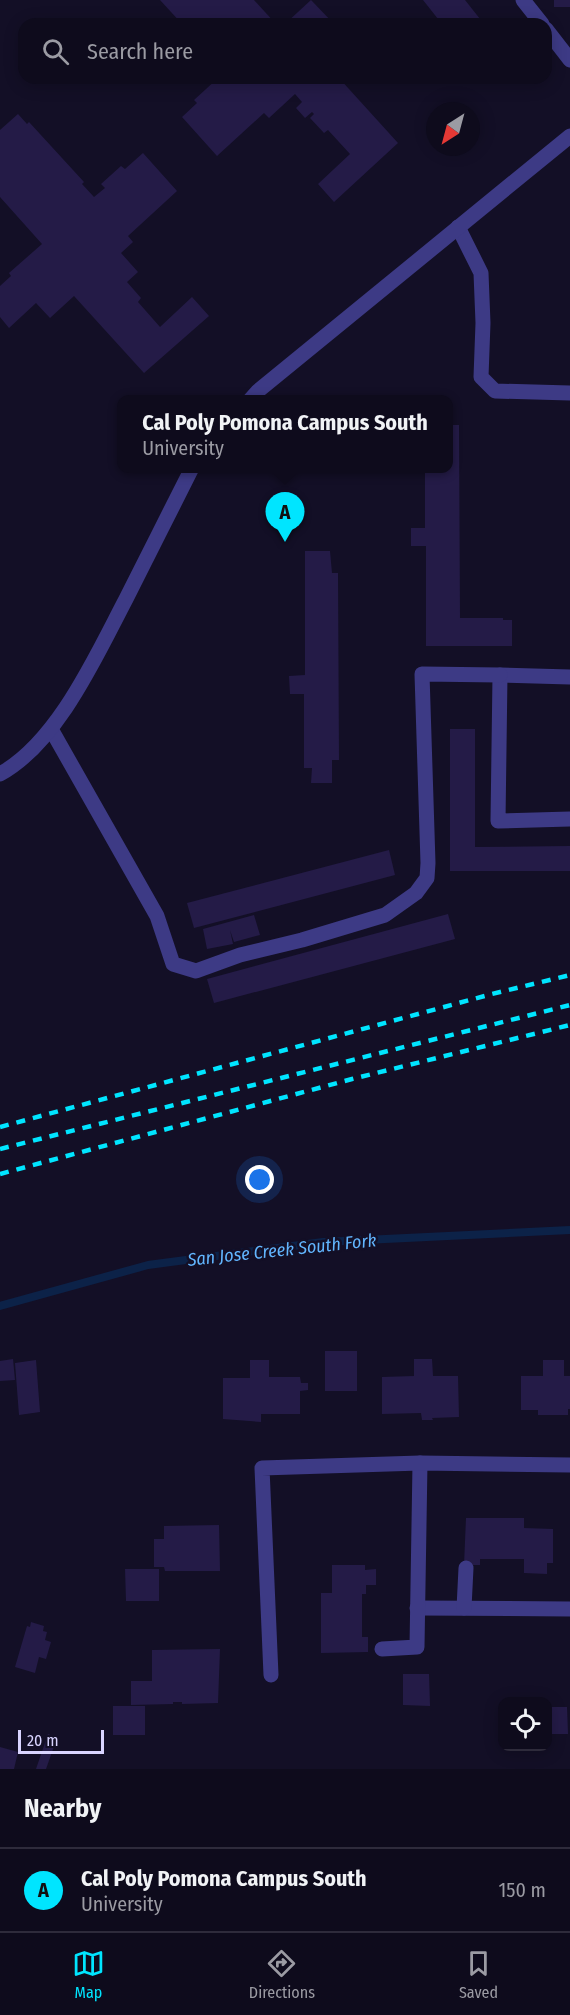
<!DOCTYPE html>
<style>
:root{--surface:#0e0b1c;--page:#1c1929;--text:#f1f3f6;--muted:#9b9ba3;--line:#2e2b3b;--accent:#00e5ff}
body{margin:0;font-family:"Fira Sans Condensed",sans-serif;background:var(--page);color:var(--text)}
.controls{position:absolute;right:18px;bottom:18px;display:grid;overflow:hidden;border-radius:12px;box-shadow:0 3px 15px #0003}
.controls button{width:54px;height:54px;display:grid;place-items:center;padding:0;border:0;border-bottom:2px solid var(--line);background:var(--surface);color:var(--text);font:30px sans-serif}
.compass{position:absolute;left:426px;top:102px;width:54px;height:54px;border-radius:50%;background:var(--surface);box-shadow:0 3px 15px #0003;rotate:216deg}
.scale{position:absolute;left:18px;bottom:15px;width:86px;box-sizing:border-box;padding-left:6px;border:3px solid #d9d4ff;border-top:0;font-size:16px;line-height:21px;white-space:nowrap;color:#d9d4ff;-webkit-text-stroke:4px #130f26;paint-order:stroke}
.you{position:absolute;left:260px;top:1180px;width:21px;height:21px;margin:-15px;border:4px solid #fff;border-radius:50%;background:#1a73e8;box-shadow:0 0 0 9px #1a73e833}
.badge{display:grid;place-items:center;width:39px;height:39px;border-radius:50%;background:var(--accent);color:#111;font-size:20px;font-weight:700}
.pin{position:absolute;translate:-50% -50px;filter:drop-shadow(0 2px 3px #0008)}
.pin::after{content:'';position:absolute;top:32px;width:21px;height:18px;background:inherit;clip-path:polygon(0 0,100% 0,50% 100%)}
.popup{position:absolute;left:117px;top:395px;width:336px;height:78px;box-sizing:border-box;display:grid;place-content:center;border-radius:12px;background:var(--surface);filter:drop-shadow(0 2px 4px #0005);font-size:20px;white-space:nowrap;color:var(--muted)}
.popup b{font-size:22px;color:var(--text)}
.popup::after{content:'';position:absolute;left:50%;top:100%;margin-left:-12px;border:12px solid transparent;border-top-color:var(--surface)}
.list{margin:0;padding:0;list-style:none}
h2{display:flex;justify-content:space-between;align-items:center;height:78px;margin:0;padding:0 24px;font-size:26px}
h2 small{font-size:20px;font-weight:400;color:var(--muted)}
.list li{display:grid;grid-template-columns:39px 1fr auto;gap:18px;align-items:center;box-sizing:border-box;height:84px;padding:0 24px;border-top:2px solid var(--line)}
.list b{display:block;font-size:22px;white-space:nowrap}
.list p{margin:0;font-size:20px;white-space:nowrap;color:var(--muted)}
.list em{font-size:20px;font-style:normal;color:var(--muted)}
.icon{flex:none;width:33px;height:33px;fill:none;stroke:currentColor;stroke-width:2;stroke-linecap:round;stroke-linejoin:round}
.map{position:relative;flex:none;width:570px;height:1769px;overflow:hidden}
.search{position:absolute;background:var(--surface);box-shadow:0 3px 15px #0003;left:18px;right:18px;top:18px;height:66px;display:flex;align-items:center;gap:15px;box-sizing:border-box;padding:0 21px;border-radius:18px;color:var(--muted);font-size:22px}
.sheet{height:162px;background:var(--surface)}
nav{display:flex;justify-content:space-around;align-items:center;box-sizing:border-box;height:84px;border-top:2px solid var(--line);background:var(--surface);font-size:16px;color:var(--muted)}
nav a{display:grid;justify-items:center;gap:3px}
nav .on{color:var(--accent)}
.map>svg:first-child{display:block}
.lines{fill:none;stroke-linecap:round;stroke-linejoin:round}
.stream{stroke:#0c2248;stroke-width:8}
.building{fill:#241b47}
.service{stroke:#3d3a85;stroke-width:15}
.minor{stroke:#3d3a85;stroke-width:15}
.rail{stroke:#00e5ff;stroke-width:4.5;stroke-dasharray:9 8;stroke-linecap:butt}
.labels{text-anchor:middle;stroke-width:5;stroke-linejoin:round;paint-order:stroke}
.water-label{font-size:18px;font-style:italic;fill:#62b6ff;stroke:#130f26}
</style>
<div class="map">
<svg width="570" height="1769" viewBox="0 0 570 1769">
<rect width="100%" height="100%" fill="#130f26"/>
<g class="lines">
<polyline class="stream" points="0,1306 148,1265 323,1242 570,1230"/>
</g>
<g class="building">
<polygon points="160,0 254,0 276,24 182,24"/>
<polygon points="311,0 334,24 285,24"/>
<polygon points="423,0 465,0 484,24 442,24"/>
<rect x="554" y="0" width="16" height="7"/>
<polygon points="218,78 339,78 398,143 334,202 318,184 350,154 328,130 324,133 310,118 314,114 312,112 305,118 296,108 302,102 295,94 269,118 264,113 217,156 182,117 197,103 194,100"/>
<polygon points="18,114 27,124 29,122 84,182 82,184 94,197 105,188 101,184 121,166 125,169 143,153 177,191 128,236 133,242 121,253 138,272 127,282 141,298 138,302 160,327 192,297 209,316 144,373 74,296 50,318 36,303 9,328 0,317 0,286 11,276 9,273 42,244 0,197 0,130"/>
<polygon points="448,403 451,403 451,417 453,417 453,425 459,425 460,618 503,618 503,620 512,620 512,646 426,646 426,546 411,546 411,528 425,528 425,468 448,468"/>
<polygon points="305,551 330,551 332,573 338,573 339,760 332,760 332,783 311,783 312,768 304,768 304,694 290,694 289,676 305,675"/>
<polygon points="450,729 475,729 475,847 570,846 570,871 450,871"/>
<polygon points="389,850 395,875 194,928 187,903"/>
<polygon points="448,914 455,939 214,1003 207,979"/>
<polygon points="254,915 260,935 234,942 230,930 233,944 207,949 203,929"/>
<rect x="325" y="1351" width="32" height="40"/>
<polygon points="13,1359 15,1380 0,1381 0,1361"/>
<polygon points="414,1359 432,1359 433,1376 458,1376 459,1417 432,1418 433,1420 422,1420 421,1413 382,1414 382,1377 414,1376"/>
<polygon points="36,1360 40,1412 19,1415 15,1363"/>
<polygon points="250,1360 269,1360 269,1377 300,1377 301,1383 308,1383 308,1390 300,1391 300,1414 261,1414 261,1422 223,1419 223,1378 250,1378"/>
<polygon points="543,1360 564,1360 564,1376 570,1376 570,1409 568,1409 568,1415 538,1415 538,1410 521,1410 521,1376 543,1376"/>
<polygon points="466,1518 524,1518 524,1528 553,1529 553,1563 547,1563 547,1574 524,1573 524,1559 480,1559 480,1565 464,1565"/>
<polygon points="219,1525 220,1571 165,1571 164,1567 154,1567 154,1539 164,1539 164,1526"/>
<polygon points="332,1565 365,1565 365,1570 376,1569 376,1585 366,1585 366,1594 362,1594 362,1637 368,1637 368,1652 321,1653 321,1593 332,1593"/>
<polygon points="125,1569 159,1569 159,1601 126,1601"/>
<polygon points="31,1622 44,1626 43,1631 47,1632 45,1640 51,1642 46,1659 39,1657 35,1673 15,1667 27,1626 30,1627"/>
<polygon points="220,1649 218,1703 182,1704 182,1702 173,1702 173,1704 131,1705 131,1681 152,1681 152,1650"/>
<polygon points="403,1674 429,1674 430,1706 403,1705"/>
<rect x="113" y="1706" width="32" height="29"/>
<polygon points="548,1707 567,1707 568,1734 548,1734"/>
<polygon points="48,1734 57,1738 46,1769 36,1769"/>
<polygon points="0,1747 18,1752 14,1769 0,1769"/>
</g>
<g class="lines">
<g class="service">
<polyline points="458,227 481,273 483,323 481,377 495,391 570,393"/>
<polyline points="570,677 500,675 498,821 570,819"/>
<polyline points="51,729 157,916 173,964 196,971 240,955 302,940 385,915 416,893 427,878 428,863 422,674 500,675"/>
<polyline points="417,1608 570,1609"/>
<polyline points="464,1608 466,1568"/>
<polyline points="382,1649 417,1647 420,1463"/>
</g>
<g class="minor">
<polyline points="523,0 542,24"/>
<polyline points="546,29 570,60"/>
<polyline points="250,400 258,391 570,136"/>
<path d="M0,774C58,742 96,656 126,599C148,555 170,512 192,468"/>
<polyline points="271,1675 262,1468 420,1463 570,1465"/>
</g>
<g class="rail">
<polyline points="0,1127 492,994 570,975"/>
<polyline points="0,1149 570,1005"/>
<polyline points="0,1174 352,1079 570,1025"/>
</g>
</g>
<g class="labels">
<g class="water-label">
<text transform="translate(282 1250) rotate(-6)" y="6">San Jose Creek South Fork</text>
</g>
</g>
</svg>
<div class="controls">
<button><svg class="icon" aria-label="locate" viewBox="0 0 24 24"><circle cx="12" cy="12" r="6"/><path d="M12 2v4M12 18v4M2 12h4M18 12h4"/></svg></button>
</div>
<svg class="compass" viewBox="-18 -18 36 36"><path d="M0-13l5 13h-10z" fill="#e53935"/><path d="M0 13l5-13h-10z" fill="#9b9ba3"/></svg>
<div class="scale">20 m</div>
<div class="you"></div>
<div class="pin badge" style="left:285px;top:542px">A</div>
<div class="popup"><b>Cal Poly Pomona Campus South</b>University</div>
<div class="search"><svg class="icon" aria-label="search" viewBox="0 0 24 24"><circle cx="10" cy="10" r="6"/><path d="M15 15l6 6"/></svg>Search here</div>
</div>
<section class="sheet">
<h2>Nearby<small></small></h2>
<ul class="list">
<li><span class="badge">A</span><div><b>Cal Poly Pomona Campus South</b><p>University</p></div><em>150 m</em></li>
</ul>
</section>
<nav>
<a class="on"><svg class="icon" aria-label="map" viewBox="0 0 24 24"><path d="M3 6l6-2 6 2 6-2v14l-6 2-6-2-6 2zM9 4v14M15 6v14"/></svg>Map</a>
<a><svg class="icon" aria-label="directions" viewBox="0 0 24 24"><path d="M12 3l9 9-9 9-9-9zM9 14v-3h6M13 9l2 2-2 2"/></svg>Directions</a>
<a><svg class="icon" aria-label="saved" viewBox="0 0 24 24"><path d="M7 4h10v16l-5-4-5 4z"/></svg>Saved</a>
</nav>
